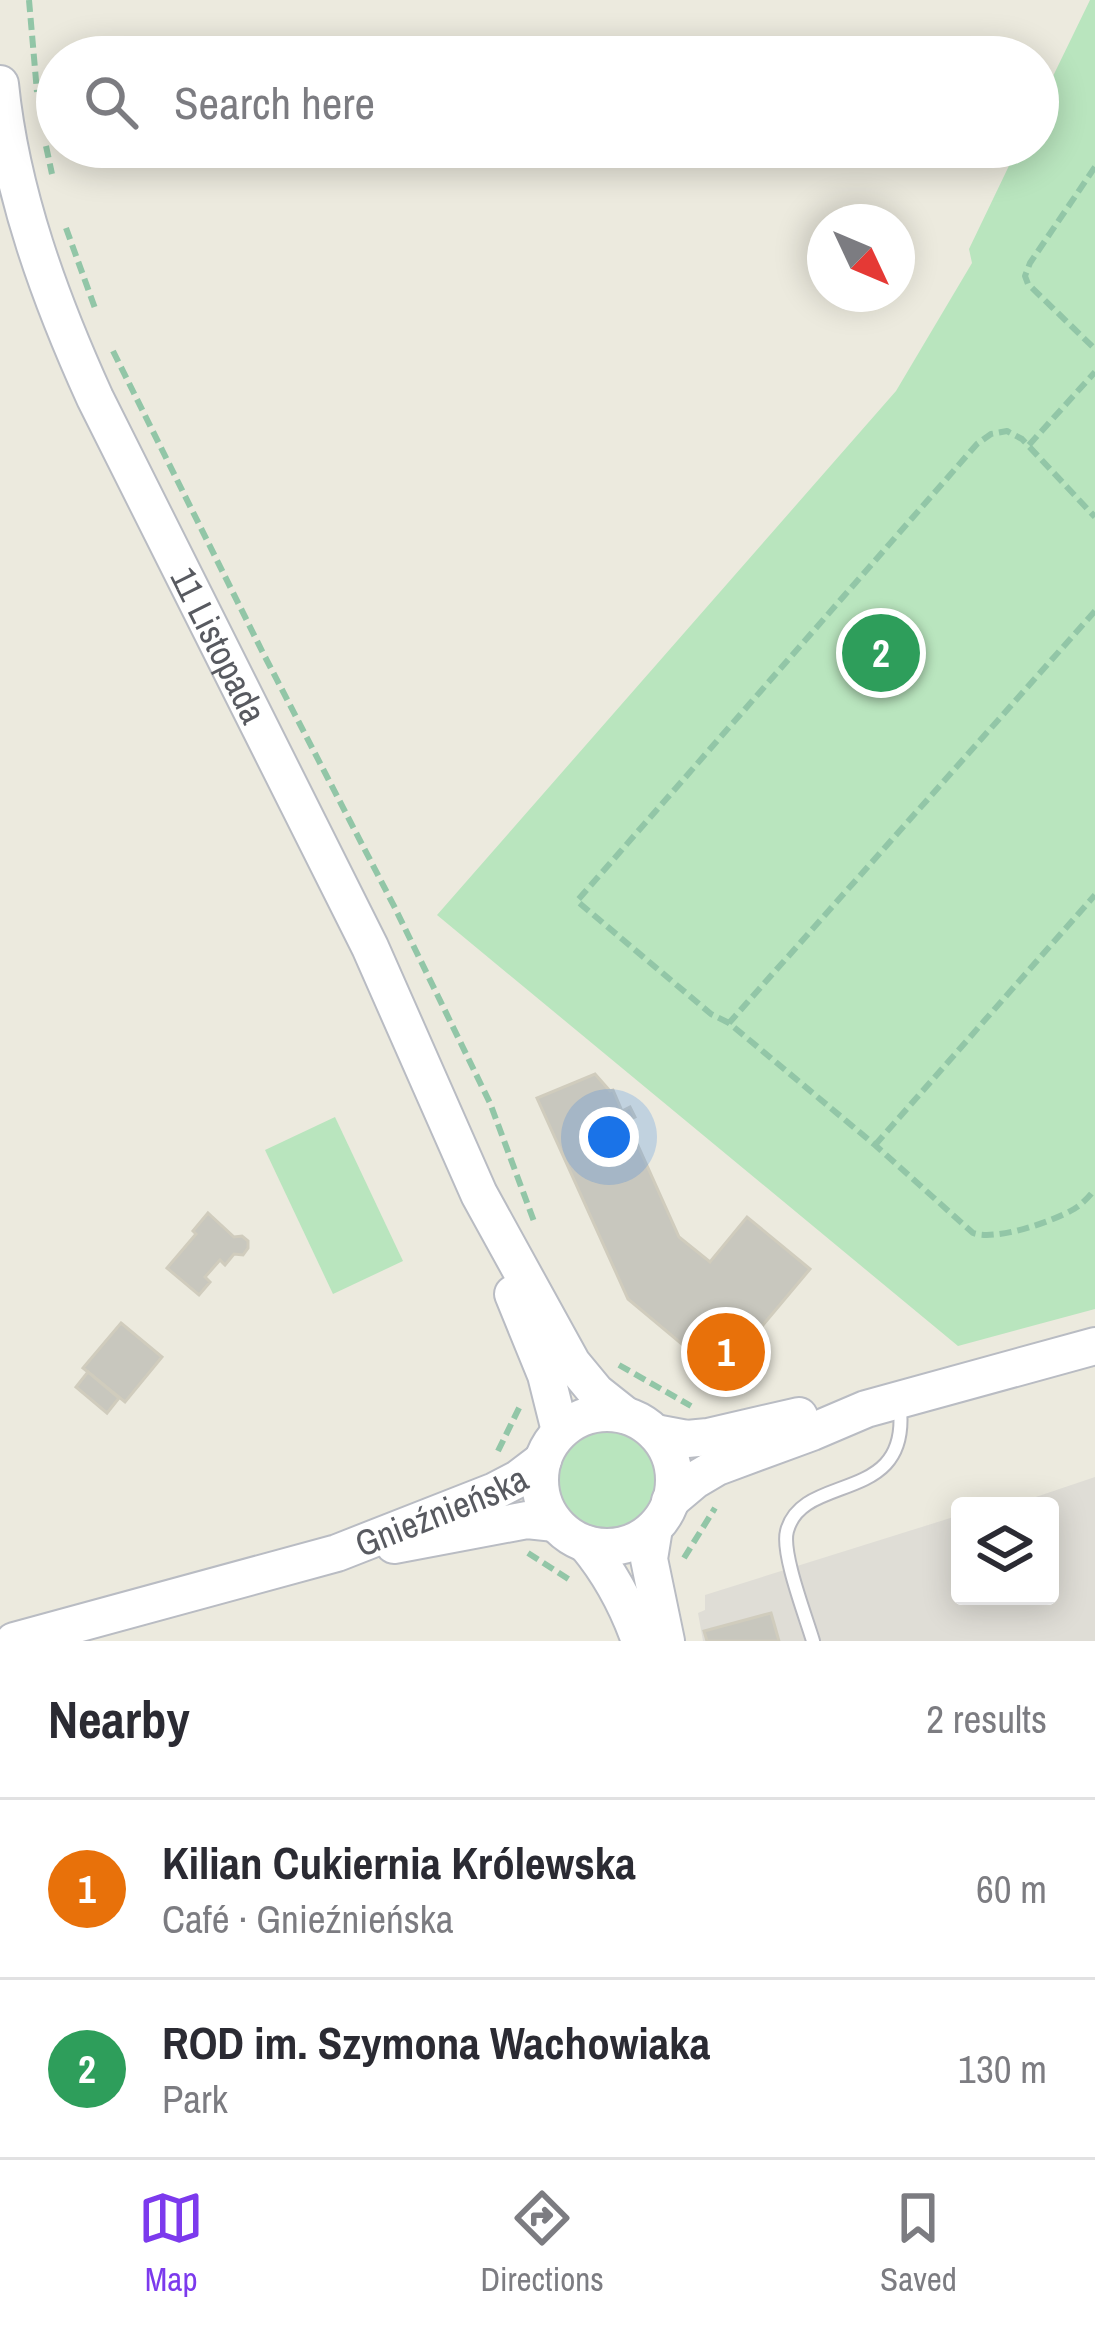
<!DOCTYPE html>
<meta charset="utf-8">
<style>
:root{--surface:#fff;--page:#f7f7f7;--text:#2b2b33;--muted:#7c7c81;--line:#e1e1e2;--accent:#7c3aed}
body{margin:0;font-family:"Archivo Narrow",sans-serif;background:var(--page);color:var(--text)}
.controls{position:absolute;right:36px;bottom:36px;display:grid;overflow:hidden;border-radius:12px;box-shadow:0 6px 30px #0003}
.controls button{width:108px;height:108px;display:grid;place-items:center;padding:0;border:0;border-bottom:3px solid var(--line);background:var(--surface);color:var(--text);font:60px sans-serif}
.compass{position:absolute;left:807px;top:204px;width:108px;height:108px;border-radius:50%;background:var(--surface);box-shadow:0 6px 30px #0003;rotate:134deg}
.you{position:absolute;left:609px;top:1137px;width:42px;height:42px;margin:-30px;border:9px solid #fff;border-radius:50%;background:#1a73e8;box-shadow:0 0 0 18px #1a73e833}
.badge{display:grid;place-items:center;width:78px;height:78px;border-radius:50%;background:var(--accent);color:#fff;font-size:39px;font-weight:700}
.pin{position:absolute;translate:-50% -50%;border:6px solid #fff;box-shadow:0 3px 12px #0006}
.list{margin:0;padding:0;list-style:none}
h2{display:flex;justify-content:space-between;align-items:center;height:156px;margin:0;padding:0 48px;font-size:51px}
h2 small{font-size:39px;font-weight:400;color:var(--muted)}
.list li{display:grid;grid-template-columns:78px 1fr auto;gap:36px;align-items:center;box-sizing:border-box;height:180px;padding:0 48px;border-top:3px solid var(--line)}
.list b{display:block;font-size:45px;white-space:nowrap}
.list p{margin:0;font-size:39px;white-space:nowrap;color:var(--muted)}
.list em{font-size:39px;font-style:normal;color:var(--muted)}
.icon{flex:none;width:66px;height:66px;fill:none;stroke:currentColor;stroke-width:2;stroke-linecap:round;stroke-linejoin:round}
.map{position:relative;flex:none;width:1095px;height:1641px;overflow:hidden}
.search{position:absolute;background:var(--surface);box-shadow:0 6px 30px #0003;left:36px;right:36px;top:36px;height:132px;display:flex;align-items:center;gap:30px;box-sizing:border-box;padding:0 42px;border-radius:66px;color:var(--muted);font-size:45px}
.sheet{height:516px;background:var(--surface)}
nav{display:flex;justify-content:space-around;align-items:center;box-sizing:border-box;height:168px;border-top:3px solid var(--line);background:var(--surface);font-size:33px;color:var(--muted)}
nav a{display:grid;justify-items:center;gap:6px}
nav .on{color:var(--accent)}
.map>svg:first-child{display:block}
.industrial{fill:#dfddd6}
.green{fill:#b9e5be}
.building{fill:#c8c7be;stroke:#d0ccbd;stroke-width:3}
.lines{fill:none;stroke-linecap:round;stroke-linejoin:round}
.service-casing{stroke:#b7b8be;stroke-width:16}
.secondary-casing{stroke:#b9bcc3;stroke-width:40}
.path{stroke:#92c6a7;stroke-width:6;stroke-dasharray:12 6;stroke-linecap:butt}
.service{stroke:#fff;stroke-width:12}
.secondary{stroke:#fff;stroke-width:36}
.labels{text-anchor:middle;stroke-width:12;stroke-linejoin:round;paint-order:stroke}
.street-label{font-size:36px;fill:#585a60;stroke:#fff}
</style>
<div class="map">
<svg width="1095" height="1641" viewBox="0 0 1095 1641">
<rect width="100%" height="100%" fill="#eceade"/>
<polygon class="industrial" points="1095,1477 1095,1641 703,1641 698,1613 705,1610 705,1595 960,1515 960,1596 1050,1596 1050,1506 988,1506 1013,1498 1018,1503"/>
<g class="green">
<polygon points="1090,0 1095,0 1095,1309 958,1346 437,915 896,391 972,263 969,249 1018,147 1038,147 1038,107"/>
<polygon points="335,1117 403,1261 333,1294 265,1150"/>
<circle cx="606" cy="1479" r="49"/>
</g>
<g class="building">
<polygon points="595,1074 610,1091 613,1090 622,1111 630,1107 635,1117 627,1121 679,1237 710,1262 747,1217 810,1269 720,1376 628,1299 537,1098"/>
<polygon points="208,1213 234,1237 242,1236 248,1241 248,1248 243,1255 234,1254 225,1265 220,1260 205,1277 210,1282 199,1295 167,1268 196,1234 193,1231"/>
<polygon points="121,1323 162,1357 125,1402 83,1368"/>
<polygon points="88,1372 119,1398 107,1413 76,1387"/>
<polygon points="771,1613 779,1641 707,1641 704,1631"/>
</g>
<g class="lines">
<defs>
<path id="service" d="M813,1641C806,1617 781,1553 787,1531C803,1470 915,1508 899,1401"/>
<g id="secondary">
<path id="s1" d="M0,84C11,193 50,299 95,398L370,947L479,1194L572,1363L596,1392L625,1415"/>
<polyline points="513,1294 546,1375 560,1431"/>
<circle cx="607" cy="1480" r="67"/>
<polyline points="655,1433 687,1439 708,1437 799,1416"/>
<polyline points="670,1501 695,1480 717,1467 812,1432 866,1409 1095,1346"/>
<polyline points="654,1528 649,1559 666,1641"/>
<path d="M586,1544C611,1574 627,1604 640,1641"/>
<polyline points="394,1545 527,1520 555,1523"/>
<path id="s2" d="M14,1641L337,1553L495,1491L518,1479L543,1460"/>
</g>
</defs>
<use href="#service" class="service-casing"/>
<use href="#secondary" class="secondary-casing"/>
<g class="path">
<polyline points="29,0 37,92"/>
<polyline points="46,146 52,174"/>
<polyline points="1095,167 1030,263 1025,276 1028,284 1095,349"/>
<polyline points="66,228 96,311"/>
<polyline points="113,351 262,651 395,908 490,1103 535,1224"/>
<polyline points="1029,445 1095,372"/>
<path d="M1095,611L729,1023L875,1145L973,1233C996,1241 1052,1222 1074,1209C1082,1204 1089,1197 1095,1189"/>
<polyline points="729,1023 711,1014 577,901 977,444 991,434 1007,431 1022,439 1095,517"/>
<polyline points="875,1145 1095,895"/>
<polyline points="619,1365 691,1406"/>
<polyline points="498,1451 521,1404"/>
<polyline points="528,1553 573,1582"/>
<polyline points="684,1558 715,1508"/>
</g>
<use href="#service" class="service"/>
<use href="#secondary" class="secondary"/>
</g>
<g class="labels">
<g class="street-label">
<text dy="13" stroke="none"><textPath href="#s1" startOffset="606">11 Listopada</textPath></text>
<text dy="13" stroke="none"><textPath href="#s2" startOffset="447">Gnieźnieńska</textPath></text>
</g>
</g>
</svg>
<div class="controls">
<button><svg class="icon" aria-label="layers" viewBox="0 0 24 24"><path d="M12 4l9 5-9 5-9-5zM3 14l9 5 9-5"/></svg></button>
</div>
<svg class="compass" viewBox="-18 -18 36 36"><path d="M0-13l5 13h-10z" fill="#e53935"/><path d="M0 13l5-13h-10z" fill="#7c7c81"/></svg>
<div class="you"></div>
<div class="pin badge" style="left:726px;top:1352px;background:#e8710a">1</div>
<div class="pin badge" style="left:881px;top:653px;background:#2e9e5b">2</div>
<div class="search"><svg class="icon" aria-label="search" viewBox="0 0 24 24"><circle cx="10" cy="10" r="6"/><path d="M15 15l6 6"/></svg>Search here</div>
</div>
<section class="sheet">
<h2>Nearby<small>2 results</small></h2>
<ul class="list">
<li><span class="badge" style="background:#e8710a">1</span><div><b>Kilian Cukiernia Królewska</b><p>Café · Gnieźnieńska</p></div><em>60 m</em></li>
<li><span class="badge" style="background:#2e9e5b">2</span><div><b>ROD im. Szymona Wachowiaka</b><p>Park</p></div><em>130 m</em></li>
</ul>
</section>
<nav>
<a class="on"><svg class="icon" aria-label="map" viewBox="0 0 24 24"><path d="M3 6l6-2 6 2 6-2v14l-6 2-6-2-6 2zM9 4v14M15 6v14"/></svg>Map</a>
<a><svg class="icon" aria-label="directions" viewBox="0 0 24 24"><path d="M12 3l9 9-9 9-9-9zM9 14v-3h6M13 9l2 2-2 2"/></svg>Directions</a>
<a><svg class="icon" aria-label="saved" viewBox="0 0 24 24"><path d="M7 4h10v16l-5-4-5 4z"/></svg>Saved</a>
</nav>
